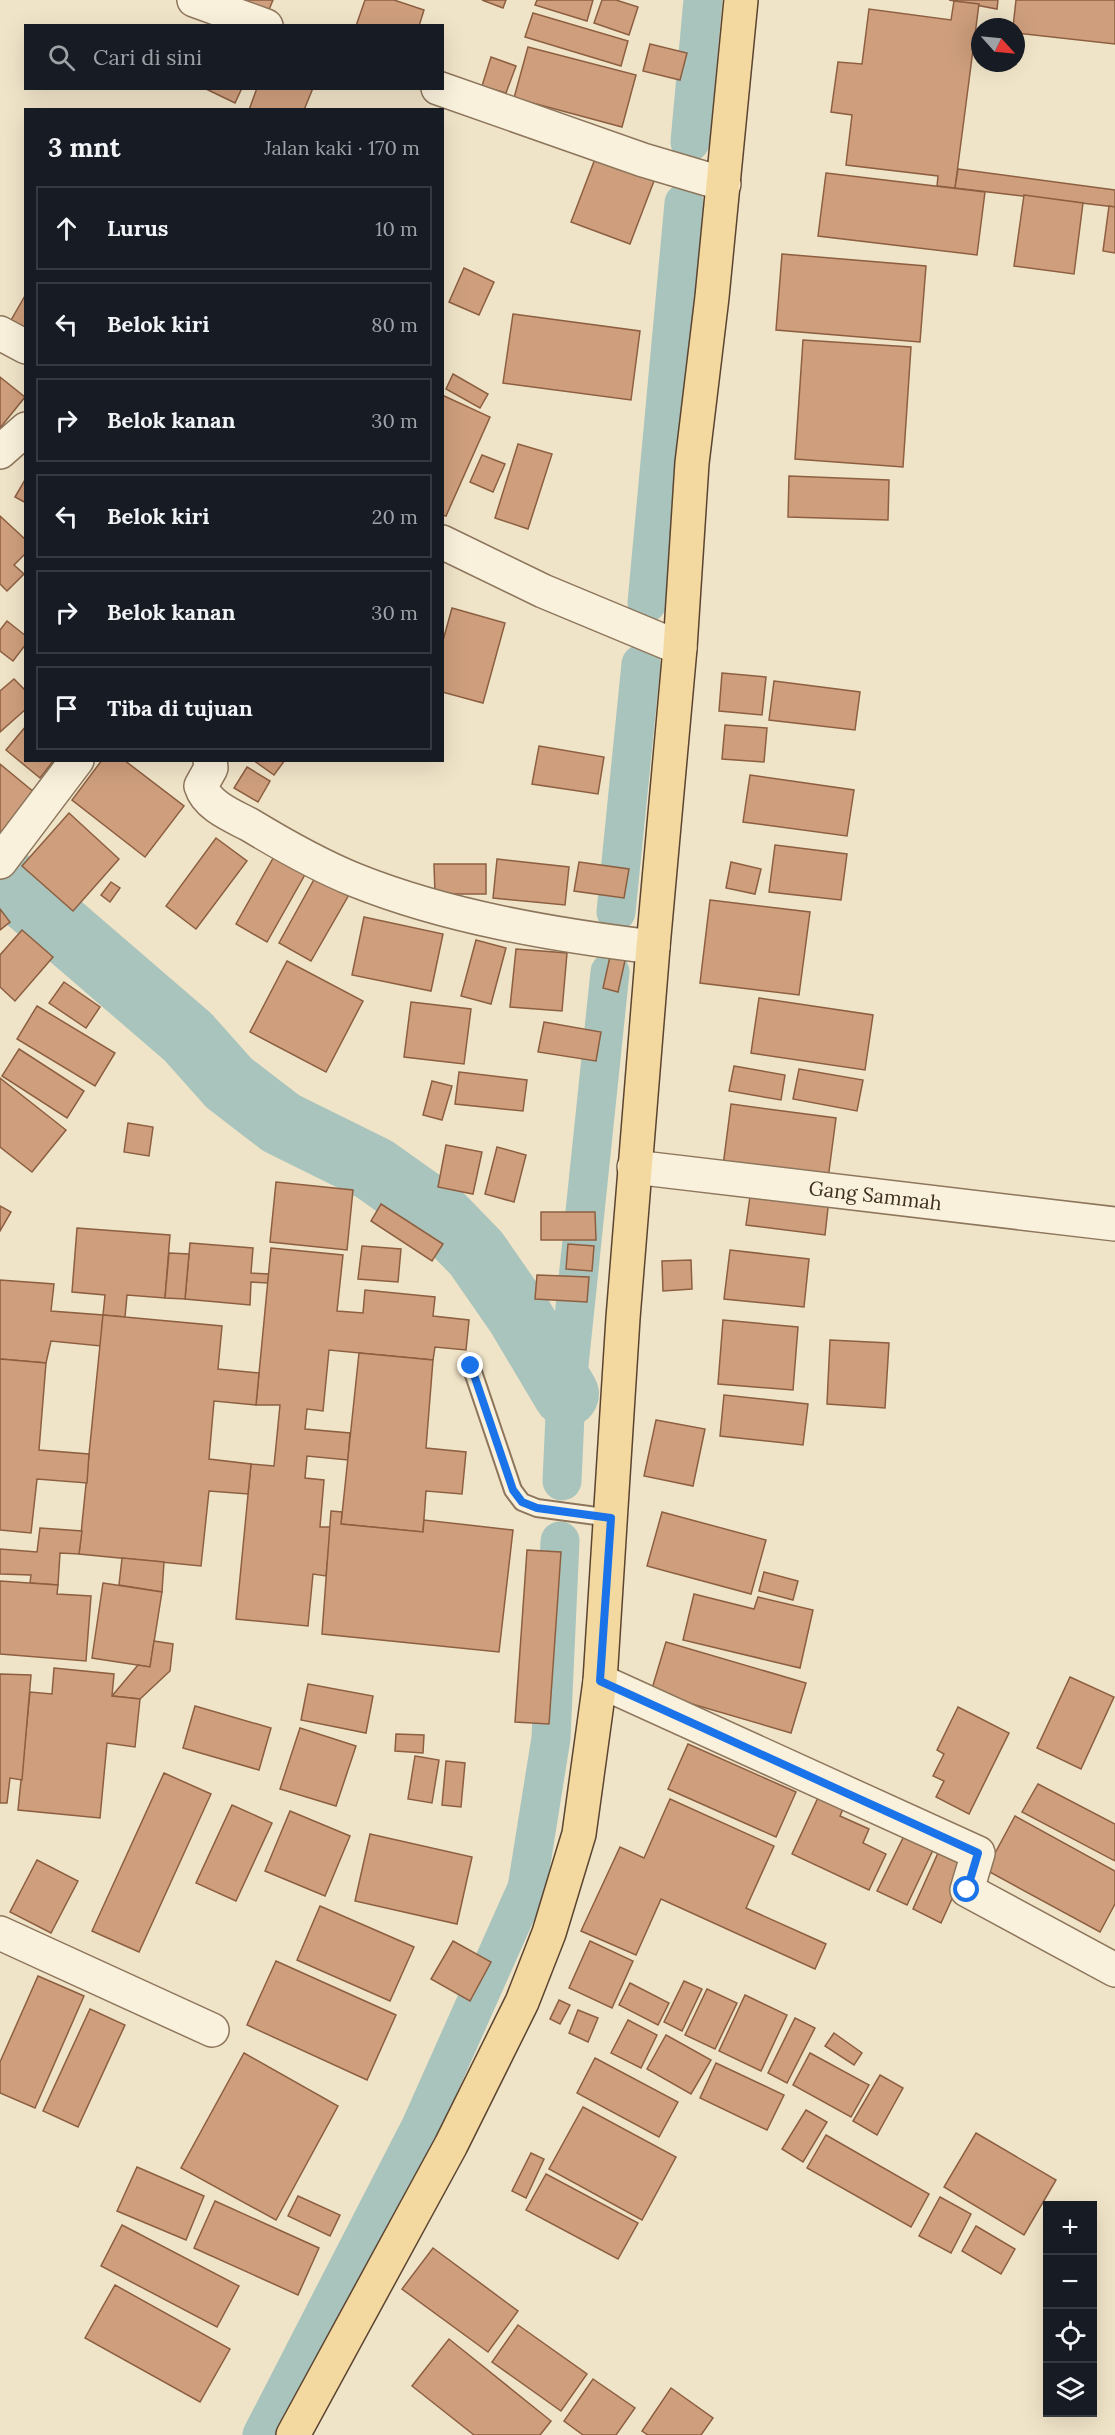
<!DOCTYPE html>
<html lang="id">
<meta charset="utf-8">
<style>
:root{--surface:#171b24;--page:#242831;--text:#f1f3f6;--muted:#9ea1a6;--line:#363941}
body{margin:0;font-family:Lora,serif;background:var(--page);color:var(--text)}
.controls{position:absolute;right:18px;bottom:18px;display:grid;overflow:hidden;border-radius:0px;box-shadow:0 6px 24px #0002}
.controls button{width:54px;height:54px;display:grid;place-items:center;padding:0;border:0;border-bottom:2px solid var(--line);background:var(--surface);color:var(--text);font:30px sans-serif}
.compass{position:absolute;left:971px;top:18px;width:54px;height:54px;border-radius:50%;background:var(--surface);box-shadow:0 6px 24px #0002;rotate:117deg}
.stop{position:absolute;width:18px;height:18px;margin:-14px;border:4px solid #1a73e8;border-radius:50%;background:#fff}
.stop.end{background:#1a73e8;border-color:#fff;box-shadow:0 2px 6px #0008}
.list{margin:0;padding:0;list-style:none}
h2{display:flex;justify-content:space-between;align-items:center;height:78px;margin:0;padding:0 24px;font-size:26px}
h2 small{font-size:20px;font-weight:400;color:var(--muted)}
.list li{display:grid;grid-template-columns:39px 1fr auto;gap:18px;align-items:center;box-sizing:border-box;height:84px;margin:0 12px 12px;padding:0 12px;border:2px solid var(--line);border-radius:0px}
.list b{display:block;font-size:22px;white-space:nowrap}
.list em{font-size:20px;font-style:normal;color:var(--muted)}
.icon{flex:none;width:33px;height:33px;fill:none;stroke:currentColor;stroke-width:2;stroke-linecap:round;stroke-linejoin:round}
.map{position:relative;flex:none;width:1115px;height:2435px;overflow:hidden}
.search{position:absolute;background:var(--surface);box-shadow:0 6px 24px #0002;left:24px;top:24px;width:420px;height:66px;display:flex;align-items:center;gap:15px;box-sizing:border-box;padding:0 21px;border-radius:0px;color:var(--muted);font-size:22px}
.panel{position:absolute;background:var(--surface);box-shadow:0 6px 24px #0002;left:24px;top:108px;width:420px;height:654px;border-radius:0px}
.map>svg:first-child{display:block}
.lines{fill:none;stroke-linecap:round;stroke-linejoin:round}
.canal{stroke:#a9c4bc;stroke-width:39}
.river{stroke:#a9c4bc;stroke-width:66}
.building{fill:#cf9f7d;stroke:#8d5f41;stroke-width:1.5}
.lane-casing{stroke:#8d765c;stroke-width:20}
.street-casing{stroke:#8d765c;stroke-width:36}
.primary-casing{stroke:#5b4430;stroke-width:36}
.lane{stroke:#faf1dc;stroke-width:16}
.street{stroke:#faf1dc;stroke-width:33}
.primary{stroke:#f3d9a0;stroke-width:33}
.route{stroke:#1a73e8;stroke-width:8}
.labels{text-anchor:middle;stroke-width:4.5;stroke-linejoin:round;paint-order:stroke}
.street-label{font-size:20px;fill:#3d2e20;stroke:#f7eed8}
</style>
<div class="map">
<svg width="1115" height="2435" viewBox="0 0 1115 2435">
<rect width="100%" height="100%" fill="#f0e4c8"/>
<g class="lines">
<g class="canal">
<polyline points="690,142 703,0"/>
<polyline points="647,603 684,203"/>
<polyline points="616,912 641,664"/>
<polyline points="562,1481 566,1394 610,972"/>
<polyline points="262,2435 421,2126 527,1888 551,1738 560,1541"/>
</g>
<polyline class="river" points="0,875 188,1037 229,1083 281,1123 374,1169 439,1215 476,1253 519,1315 566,1394"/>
</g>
<g class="building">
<polygon points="237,0 273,0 268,12"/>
<polygon points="365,0 394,0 424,10 419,26 356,26"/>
<polygon points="482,0 506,0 503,8"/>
<polygon points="537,0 593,0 587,21 535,5"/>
<polygon points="602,0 616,0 638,7 629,35 594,23"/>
<polygon points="949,0 998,0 997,9"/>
<polygon points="1016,0 1115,0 1115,44 1016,33 1016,27 1013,27"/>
<polygon points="954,1 979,4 955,188 937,186 938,176 846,165 852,115 831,112 838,62 862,64 869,9 951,20"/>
<polygon points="533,13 628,41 621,66 525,37"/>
<polygon points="650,44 687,53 680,80 643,71"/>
<polygon points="528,47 636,75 622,127 514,98"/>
<polygon points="491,57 516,66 506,93 482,86"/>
<polygon points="204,88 242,88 235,103"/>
<polygon points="257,88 313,88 304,110 249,110"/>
<polygon points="595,159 654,181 630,244 571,222"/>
<polygon points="958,169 1115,190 1115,207 955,188"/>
<polygon points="826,173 985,192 977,255 818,236"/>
<polygon points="1024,195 1083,203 1074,274 1014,266"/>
<polygon points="1109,206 1115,207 1115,253 1103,251"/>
<polygon points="782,254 926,266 920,342 776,330"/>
<polygon points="464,268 494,282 479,315 449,302"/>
<polygon points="26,294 26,331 10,322"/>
<polygon points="513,314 640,331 631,400 503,383"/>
<polygon points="803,340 911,347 903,467 795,459"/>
<polygon points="453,374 488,394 480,408 446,389"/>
<polygon points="0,377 25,397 0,428"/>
<polygon points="442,395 490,417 446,516 442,515"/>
<polygon points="518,444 552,454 528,529 495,518"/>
<polygon points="482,455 505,464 493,492 470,482"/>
<polygon points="789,476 889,480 888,520 788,517"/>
<polygon points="26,478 26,503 15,497"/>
<polygon points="0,516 26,540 26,553 14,565 24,574 7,591 0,584"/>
<polygon points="452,608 505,623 483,703 442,692 442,644"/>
<polygon points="7,621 26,636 26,644 13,661 0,651 0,630"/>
<polygon points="722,673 766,677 762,715 719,711"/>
<polygon points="14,679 26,691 26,709 0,732 0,691"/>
<polygon points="774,681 860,692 855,730 769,720"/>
<polygon points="725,725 767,728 764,762 722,759"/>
<polygon points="26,726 26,760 54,760 40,778 6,750"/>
<polygon points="539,746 604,757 598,794 532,784"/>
<polygon points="102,760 124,760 184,806 145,857 72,800"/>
<polygon points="253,760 285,760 274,775"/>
<polygon points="0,764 40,797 0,840"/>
<polygon points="247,767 270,781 258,802 234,788"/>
<polygon points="750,775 854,790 847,836 743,822"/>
<polygon points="69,813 119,859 73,911 22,866"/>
<polygon points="216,838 247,861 196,929 166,906"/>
<polygon points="775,845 847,854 841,900 769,892"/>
<polygon points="276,853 307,871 267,942 236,924"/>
<polygon points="497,859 569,867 565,905 493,898"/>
<polygon points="579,862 629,869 624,898 574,891"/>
<polygon points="731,862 761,869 755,894 726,888"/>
<polygon points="434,864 486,864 486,894 435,894"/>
<polygon points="317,874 350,893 311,961 279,943"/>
<polygon points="111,882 120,888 110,902 101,895"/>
<polygon points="710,900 810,912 799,995 700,983"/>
<polygon points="0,909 10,922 0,930"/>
<polygon points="364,917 443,934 431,991 352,975"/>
<polygon points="22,930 53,957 15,1001 0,987 0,955"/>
<polygon points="476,940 506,948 491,1004 461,996"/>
<polygon points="516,949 567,953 562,1011 510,1007"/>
<polygon points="611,952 626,956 618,992 603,988"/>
<polygon points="287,961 363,1001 326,1072 250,1032"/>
<polygon points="64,982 100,1007 86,1028 49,1003"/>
<polygon points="759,998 873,1015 865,1070 751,1053"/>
<polygon points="411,1002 471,1009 464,1064 404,1057"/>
<polygon points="37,1006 115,1053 95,1086 17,1039"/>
<polygon points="544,1022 601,1032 596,1061 538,1052"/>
<polygon points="19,1049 84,1091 67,1118 2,1076"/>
<polygon points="734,1066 785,1075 781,1100 729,1091"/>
<polygon points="799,1069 863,1080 857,1111 793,1099"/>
<polygon points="459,1072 527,1080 523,1111 455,1104"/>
<polygon points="0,1078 66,1130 32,1172 0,1147"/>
<polygon points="432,1081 452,1086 442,1120 423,1115"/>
<polygon points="731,1104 836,1118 828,1179 723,1166"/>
<polygon points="128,1123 153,1127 149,1156 124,1152"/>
<polygon points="446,1145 482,1152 473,1194 438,1187"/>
<polygon points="497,1147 526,1155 514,1202 485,1194"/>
<polygon points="276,1182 353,1190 347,1250 270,1242"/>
<polygon points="751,1189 829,1199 825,1235 746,1225"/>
<polygon points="381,1204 443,1244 432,1261 371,1221"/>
<polygon points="0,1206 11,1212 0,1231"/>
<polygon points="541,1212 595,1212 596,1240 541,1240"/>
<polygon points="77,1228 170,1235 165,1298 127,1295 125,1317 103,1315 105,1295 72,1292"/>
<polygon points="190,1243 253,1248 251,1273 269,1274 268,1283 251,1282 250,1305 185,1299"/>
<polygon points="568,1244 594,1246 592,1271 566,1269"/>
<polygon points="362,1246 401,1249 398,1282 358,1279"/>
<polygon points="271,1248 343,1255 337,1311 363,1313 365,1290 435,1297 433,1316 469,1320 466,1350 435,1347 433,1360 329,1350 323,1411 307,1409 305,1429 350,1433 348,1460 307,1456 305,1478 324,1480 320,1527 331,1527 326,1576 313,1574 308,1626 236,1619 251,1464 274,1466 280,1405 256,1405"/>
<polygon points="730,1250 809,1259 804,1307 724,1299"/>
<polygon points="169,1253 189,1254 185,1299 165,1298"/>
<polygon points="691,1260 692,1289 663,1291 662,1261"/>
<polygon points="537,1275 589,1277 587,1302 535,1299"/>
<polygon points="0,1280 54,1284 51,1311 103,1315 101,1346 51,1341 46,1363 0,1359"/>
<polygon points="103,1315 222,1326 218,1369 259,1373 256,1405 214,1401 209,1459 251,1464 248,1494 209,1491 201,1566 79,1554"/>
<polygon points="723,1320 798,1327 793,1390 718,1384"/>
<polygon points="830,1340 889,1343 885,1408 827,1404"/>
<polygon points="359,1353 433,1360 426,1448 466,1452 462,1494 426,1491 423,1532 341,1524"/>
<polygon points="0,1359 46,1363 39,1450 89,1454 87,1483 37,1479 31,1533 0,1530"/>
<polygon points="724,1395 808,1404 803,1445 720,1436"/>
<polygon points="656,1420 705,1429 693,1486 644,1476"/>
<polygon points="331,1511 342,1512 341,1524 423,1532 424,1520 513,1530 499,1652 322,1634"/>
<polygon points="662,1512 766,1540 751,1594 647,1566"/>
<polygon points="40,1528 82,1531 79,1554 60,1553 58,1585 30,1583 31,1575 0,1574 0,1549 37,1552"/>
<polygon points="527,1550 561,1552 549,1724 515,1722"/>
<polygon points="122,1558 164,1562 162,1592 119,1585"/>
<polygon points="764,1572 798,1581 793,1600 759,1591"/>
<polygon points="0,1581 58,1585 57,1594 91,1596 86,1661 0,1654"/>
<polygon points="103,1583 162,1592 150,1667 92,1658"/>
<polygon points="694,1594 754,1609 758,1597 813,1610 800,1668 683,1640"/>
<polygon points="154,1641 173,1644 170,1671 140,1699 112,1696 138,1665 150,1667"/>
<polygon points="666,1642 806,1683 791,1733 651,1692"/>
<polygon points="54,1668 114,1674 112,1696 140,1699 135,1747 107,1743 100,1818 18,1810 30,1692 52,1694"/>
<polygon points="0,1674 31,1675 22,1780 10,1778 7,1803 0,1803"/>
<polygon points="1070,1677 1114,1697 1081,1769 1037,1748"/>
<polygon points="308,1684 373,1696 366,1733 301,1720"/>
<polygon points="195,1706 271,1728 259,1770 183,1748"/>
<polygon points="958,1707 1009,1733 969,1814 936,1797 944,1781 933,1776 944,1754 937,1750"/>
<polygon points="300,1728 356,1746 336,1806 280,1789"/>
<polygon points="396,1734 424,1735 423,1753 395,1751"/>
<polygon points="688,1744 796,1792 776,1837 668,1789"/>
<polygon points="415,1756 439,1760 432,1803 408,1799"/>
<polygon points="446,1761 465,1763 461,1807 442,1805"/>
<polygon points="164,1773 211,1794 139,1952 92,1931"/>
<polygon points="1038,1784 1115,1824 1115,1861 1022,1812"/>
<polygon points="822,1789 847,1800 840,1816 869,1829 863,1843 886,1854 869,1890 792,1854"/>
<polygon points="670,1799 774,1846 746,1908 826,1944 815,1969 661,1899 636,1955 581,1931 620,1847 644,1858"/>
<polygon points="232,1805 272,1823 236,1901 196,1883"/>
<polygon points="290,1811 350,1836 325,1896 265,1871"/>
<polygon points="1015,1816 1115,1871 1115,1904 1100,1932 986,1870"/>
<polygon points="370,1834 472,1857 457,1924 355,1901"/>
<polygon points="904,1836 933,1850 907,1905 877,1891"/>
<polygon points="938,1853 967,1866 941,1923 913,1909"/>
<polygon points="37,1860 78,1881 51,1933 10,1912"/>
<polygon points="320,1906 414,1947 390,2001 297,1960"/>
<polygon points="453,1941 491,1962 470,2001 431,1979"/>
<polygon points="590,1941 633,1961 612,2008 569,1988"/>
<polygon points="276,1961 396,2015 367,2080 247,2025"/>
<polygon points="38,1976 84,1996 35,2108 0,2093 0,2062"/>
<polygon points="684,1981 702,1989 682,2031 664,2022"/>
<polygon points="630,1983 669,2003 658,2025 619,2005"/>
<polygon points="707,1989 737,2003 715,2049 685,2035"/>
<polygon points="745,1995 787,2015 761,2071 719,2051"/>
<polygon points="559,2000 570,2005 560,2024 550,2019"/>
<polygon points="90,2009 125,2025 78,2127 43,2111"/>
<polygon points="578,2010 598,2018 588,2042 569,2033"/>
<polygon points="795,2018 815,2028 787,2083 768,2073"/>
<polygon points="628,2020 657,2035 641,2068 611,2053"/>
<polygon points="834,2033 862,2053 854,2065 825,2046"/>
<polygon points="666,2035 711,2060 691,2094 647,2069"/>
<polygon points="244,2053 338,2106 276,2220 181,2168"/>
<polygon points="810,2053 869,2085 851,2117 793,2085"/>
<polygon points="595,2058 678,2102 659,2137 577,2093"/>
<polygon points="716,2063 784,2095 767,2130 700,2098"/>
<polygon points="880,2075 903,2088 877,2135 853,2121"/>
<polygon points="583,2107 676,2157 642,2220 549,2169"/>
<polygon points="806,2110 827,2122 803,2162 782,2149"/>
<polygon points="976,2133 1056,2180 1024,2235 944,2187"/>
<polygon points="826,2135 929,2194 911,2227 807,2168"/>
<polygon points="531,2153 544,2159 526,2198 512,2191"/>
<polygon points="137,2167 204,2196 186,2240 117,2211"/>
<polygon points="546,2174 638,2223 618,2259 526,2210"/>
<polygon points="298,2196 340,2215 330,2236 288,2216"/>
<polygon points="940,2197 971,2214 951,2253 919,2236"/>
<polygon points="215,2201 319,2248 298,2295 194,2248"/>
<polygon points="122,2225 239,2286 217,2327 101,2266"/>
<polygon points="976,2226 1015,2249 1001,2274 962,2251"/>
<polygon points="433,2248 518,2311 488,2352 402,2289"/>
<polygon points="115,2285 230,2349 200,2402 85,2338"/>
<polygon points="518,2325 587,2374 561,2411 492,2362"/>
<polygon points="449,2339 551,2421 540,2435 474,2435 412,2386"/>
<polygon points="593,2379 635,2408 616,2435 583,2435 564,2421"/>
<polygon points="671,2388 713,2418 701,2435 648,2435 642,2431"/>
</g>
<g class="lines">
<defs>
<polyline id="lane" points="471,1366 513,1490 522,1502 537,1508 611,1518"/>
<g id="street">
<polyline points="194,0 266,26"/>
<polyline points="438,88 643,160 724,184"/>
<polyline points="0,333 26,347"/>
<polyline points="0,452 26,429"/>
<polyline points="442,542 543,591 680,648"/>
<path d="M210,760L211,768L201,786C207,806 233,816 250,825C283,845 318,865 355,880C447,917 554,935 653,947"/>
<polyline points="0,862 77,760"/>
<path id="s1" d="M634,1167L1115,1224"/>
<polyline points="600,1681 978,1853 967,1890 1115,1970"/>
<polyline points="0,1933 212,2030"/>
</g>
<polyline id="primary" points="293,2435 451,2145 522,2002 549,1933 579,1834 600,1681 623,1318 653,947 680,648 692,463 712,297 741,0"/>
</defs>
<use href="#lane" class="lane-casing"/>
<use href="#street" class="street-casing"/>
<use href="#primary" class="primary-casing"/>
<use href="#lane" class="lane"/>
<use href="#street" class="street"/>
<use href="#primary" class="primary"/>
</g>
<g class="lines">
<polyline class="route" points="471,1366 513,1490 522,1502 537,1508 611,1518 600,1681 978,1853 967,1890"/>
</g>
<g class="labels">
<g class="street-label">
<text dy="7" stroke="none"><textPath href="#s1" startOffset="243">Gang Sammah</textPath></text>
</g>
</g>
</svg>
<div class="controls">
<button>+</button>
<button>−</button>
<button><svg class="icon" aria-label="locate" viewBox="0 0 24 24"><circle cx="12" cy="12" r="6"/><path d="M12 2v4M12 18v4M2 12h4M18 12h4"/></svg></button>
<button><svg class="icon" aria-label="layers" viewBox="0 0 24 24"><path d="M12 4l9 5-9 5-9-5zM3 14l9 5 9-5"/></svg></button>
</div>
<svg class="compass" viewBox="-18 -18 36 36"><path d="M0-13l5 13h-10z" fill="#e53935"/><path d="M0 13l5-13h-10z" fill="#9ea1a6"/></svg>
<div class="stop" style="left:967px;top:1890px"></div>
<div class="stop end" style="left:471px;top:1366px"></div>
<div class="search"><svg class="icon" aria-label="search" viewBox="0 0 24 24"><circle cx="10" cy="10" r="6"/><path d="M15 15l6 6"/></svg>Cari di sini</div>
<section class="panel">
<h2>3 mnt<small>Jalan kaki · 170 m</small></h2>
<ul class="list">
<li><svg class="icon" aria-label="ahead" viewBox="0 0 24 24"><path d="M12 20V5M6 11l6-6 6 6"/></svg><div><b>Lurus</b></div><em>10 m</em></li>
<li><svg class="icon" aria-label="left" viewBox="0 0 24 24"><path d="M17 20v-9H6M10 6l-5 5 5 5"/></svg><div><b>Belok kiri</b></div><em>80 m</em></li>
<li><svg class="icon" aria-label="right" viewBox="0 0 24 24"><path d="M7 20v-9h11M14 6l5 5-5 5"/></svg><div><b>Belok kanan</b></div><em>30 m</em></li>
<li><svg class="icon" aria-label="left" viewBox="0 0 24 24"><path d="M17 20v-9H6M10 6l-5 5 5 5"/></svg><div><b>Belok kiri</b></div><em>20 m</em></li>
<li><svg class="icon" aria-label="right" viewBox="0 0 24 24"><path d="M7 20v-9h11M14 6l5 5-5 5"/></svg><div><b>Belok kanan</b></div><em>30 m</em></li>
<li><svg class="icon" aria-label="arrive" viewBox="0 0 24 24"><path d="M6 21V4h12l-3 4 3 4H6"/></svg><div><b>Tiba di tujuan</b></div></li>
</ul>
</section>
</div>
